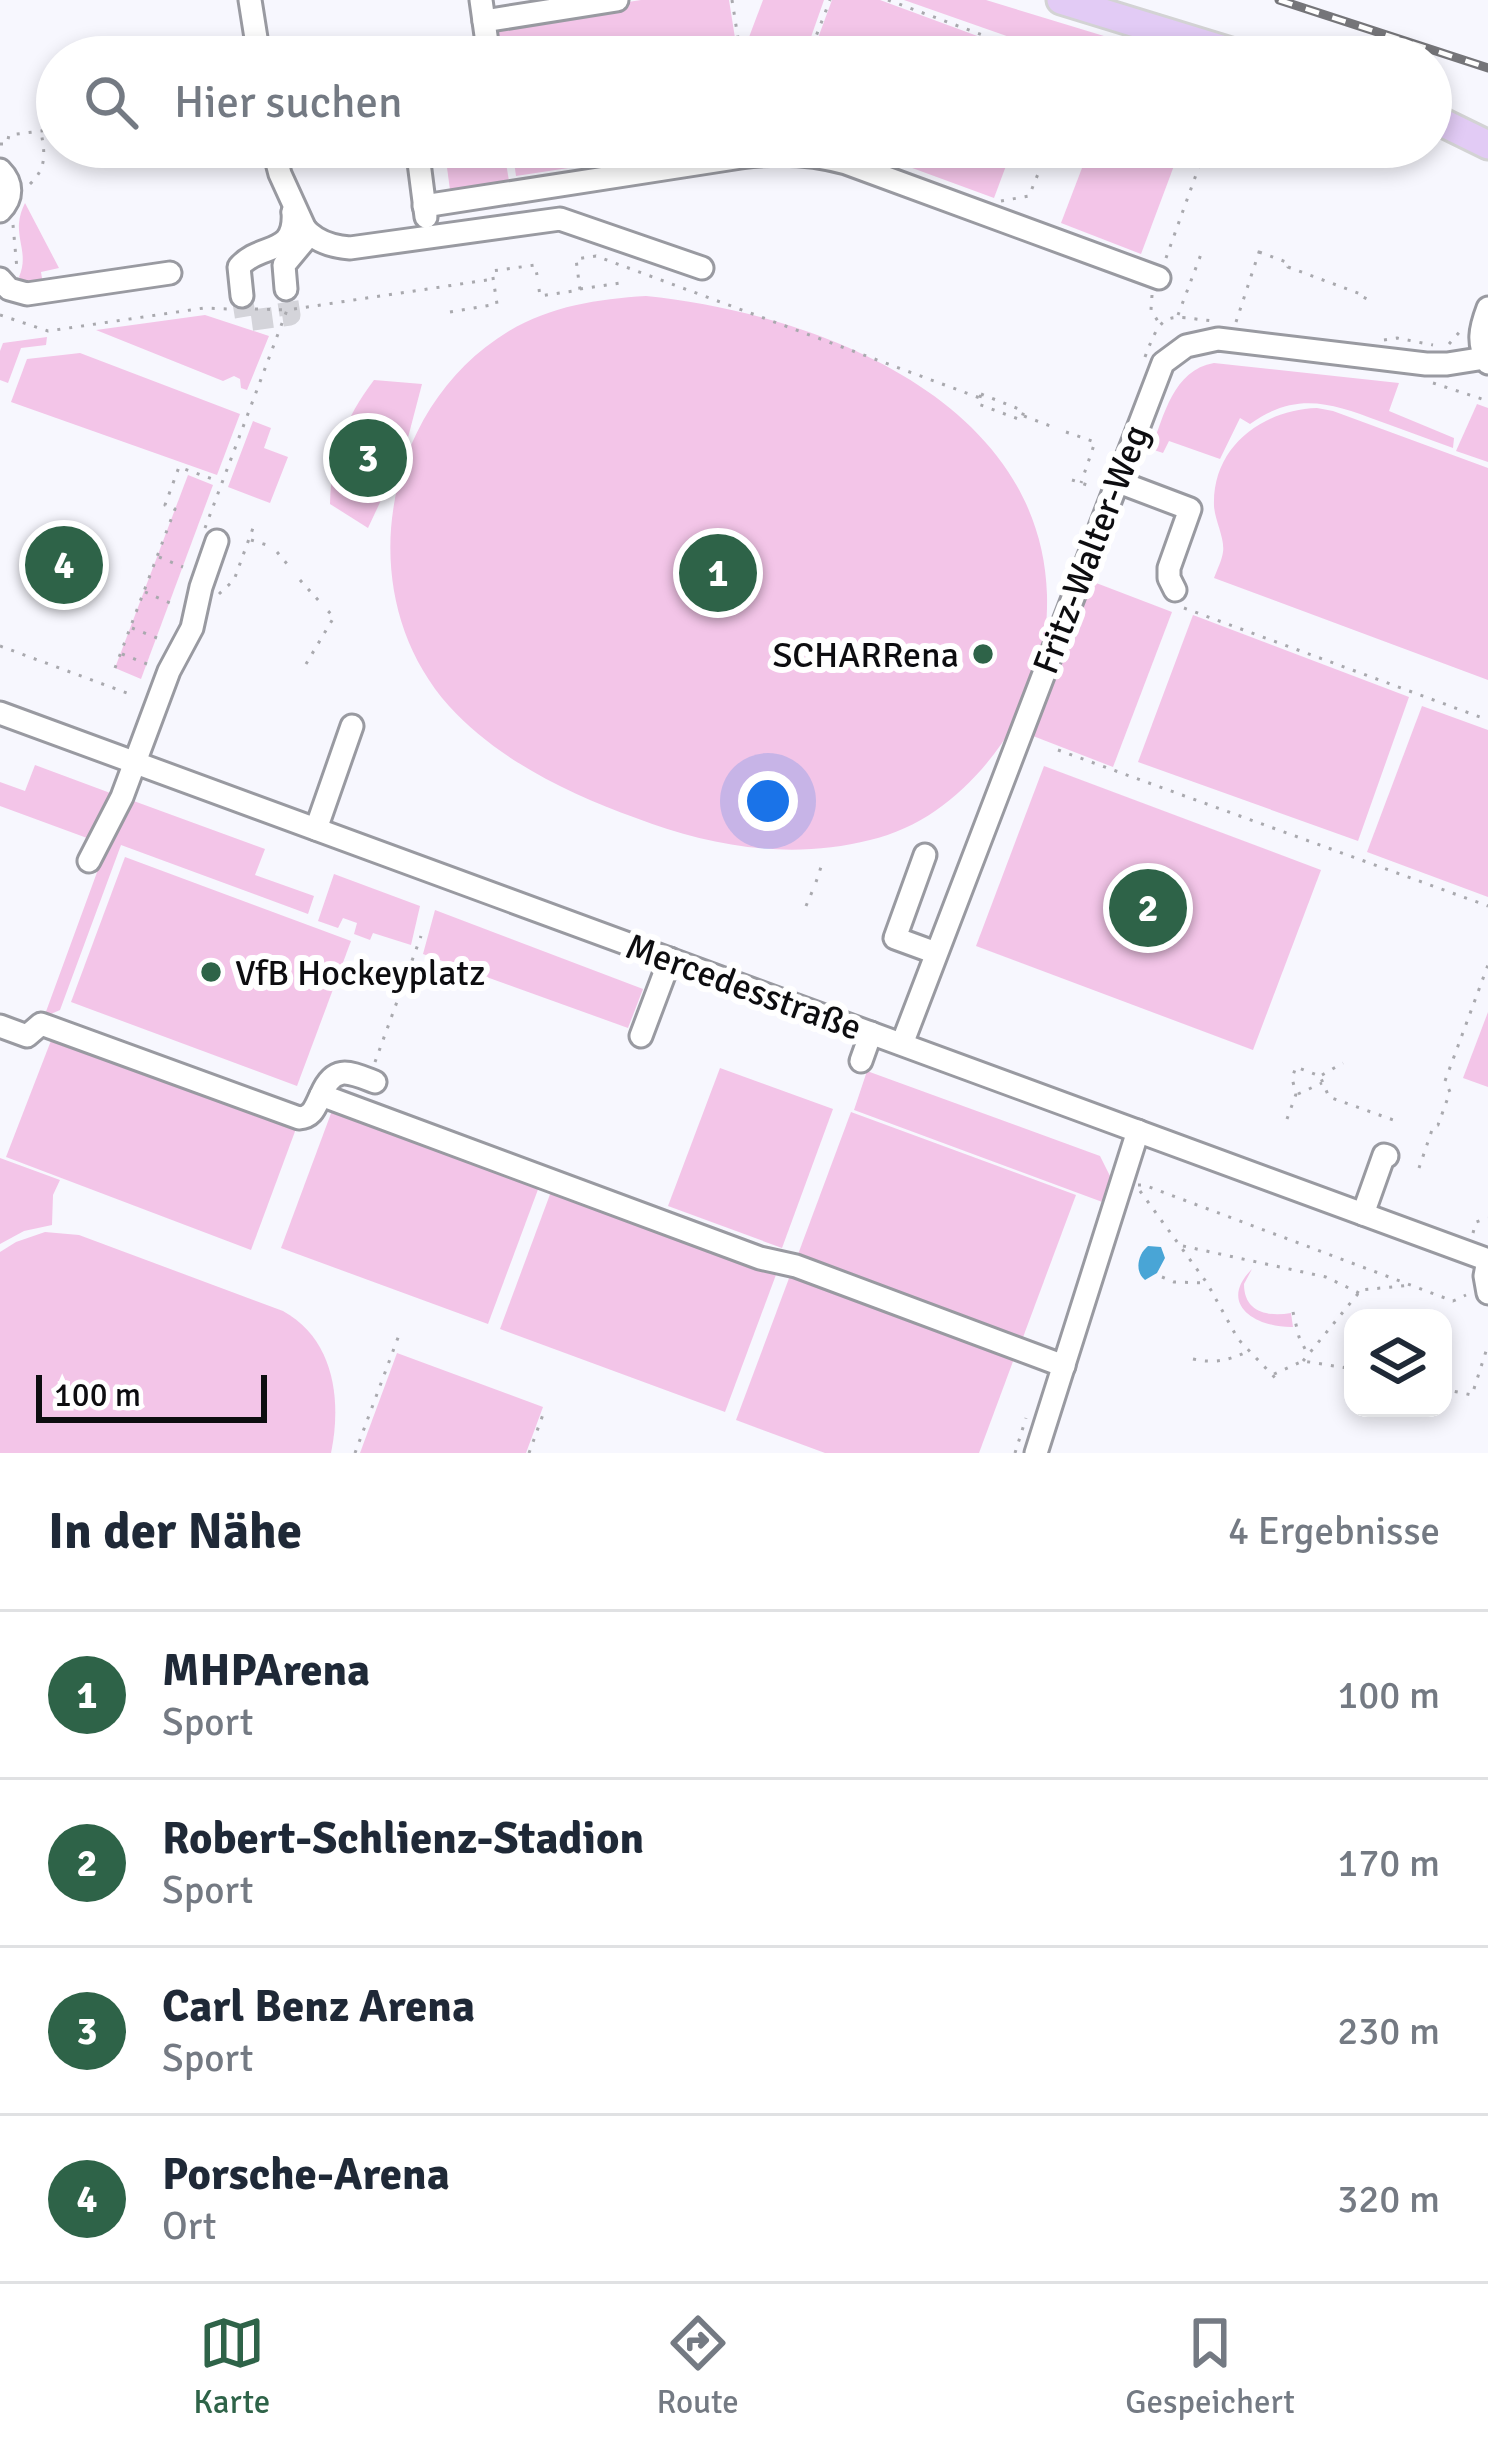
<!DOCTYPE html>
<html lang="de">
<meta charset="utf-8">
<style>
:root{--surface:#fff;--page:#f6f6f7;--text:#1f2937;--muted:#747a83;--line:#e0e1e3;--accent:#2e6348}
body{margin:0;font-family:Signika,sans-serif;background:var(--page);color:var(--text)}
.controls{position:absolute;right:36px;bottom:36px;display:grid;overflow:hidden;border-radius:24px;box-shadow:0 6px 18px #0003}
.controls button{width:108px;height:108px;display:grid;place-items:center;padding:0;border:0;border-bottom:3px solid var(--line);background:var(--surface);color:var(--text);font:60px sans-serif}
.scale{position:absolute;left:36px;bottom:30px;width:231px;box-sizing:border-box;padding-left:12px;border:6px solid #0d0d10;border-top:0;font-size:33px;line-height:42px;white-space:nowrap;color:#0d0d10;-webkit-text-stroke:9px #fff;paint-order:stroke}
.you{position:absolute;left:768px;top:801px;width:42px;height:42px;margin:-30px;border:9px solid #fff;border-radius:50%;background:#1a73e8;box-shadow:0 0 0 18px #1a73e833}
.badge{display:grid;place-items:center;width:78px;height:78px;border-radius:50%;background:var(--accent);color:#fff;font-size:39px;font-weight:700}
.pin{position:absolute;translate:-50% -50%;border:6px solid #fff;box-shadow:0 3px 12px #0006}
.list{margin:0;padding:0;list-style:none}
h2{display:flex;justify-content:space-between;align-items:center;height:156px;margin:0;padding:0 48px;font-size:51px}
h2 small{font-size:39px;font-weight:400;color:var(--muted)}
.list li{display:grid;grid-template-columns:78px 1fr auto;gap:36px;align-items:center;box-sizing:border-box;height:168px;padding:0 48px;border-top:3px solid var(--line)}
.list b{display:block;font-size:45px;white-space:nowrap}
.list p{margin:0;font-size:39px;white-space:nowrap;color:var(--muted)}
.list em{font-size:39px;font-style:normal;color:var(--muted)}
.icon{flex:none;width:66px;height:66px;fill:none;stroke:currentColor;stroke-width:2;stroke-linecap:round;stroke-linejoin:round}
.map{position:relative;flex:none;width:1488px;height:1453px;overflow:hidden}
.search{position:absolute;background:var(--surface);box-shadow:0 6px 18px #0003;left:36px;right:36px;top:36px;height:132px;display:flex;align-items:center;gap:30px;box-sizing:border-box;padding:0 42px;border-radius:66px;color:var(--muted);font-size:45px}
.sheet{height:828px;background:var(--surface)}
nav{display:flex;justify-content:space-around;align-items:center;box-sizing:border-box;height:168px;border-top:3px solid var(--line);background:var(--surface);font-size:33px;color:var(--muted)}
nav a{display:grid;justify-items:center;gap:6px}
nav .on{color:var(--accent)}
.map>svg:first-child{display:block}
.green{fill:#f3c5e8}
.water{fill:#49a5d6}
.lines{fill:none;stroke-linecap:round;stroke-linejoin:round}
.minor-tunnel{stroke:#d4d4da;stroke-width:21;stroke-dasharray:21 10;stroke-linecap:butt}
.minor-casing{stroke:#999aa1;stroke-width:27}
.major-casing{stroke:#d3d3d4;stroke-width:33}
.path{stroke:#a9a9ae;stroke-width:3;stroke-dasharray:3 9;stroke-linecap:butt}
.minor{stroke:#fff;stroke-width:21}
.major{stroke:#e2cbf5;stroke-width:27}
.rail-casing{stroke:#757579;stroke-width:9}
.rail{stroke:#fff;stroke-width:4.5;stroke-dasharray:14;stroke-linecap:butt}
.poi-dot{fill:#2e6348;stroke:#fff;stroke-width:4.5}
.labels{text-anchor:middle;stroke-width:12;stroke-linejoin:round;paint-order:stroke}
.street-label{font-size:36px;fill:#0d0d10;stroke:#fff}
.poi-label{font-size:36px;fill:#0d0d10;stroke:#fff;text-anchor:end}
</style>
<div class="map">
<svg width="1488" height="1453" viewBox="0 0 1488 1453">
<rect width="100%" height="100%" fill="#f7f7fe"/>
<g class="green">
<polygon points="641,0 729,0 738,57 498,57 493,23"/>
<polygon points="763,0 824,0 804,57 755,57 743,53"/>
<polygon points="832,0 880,0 1034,57 811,57"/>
<polygon points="904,0 986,0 1173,57 1105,57 1082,49 1099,57 1066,57"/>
<polygon points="512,147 706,147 516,176"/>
<polygon points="855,147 1013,147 994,198"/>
<polygon points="1090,147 1181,147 1141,254 1061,223"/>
<polygon points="504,151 509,181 450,190 446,160"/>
<path d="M25,203L59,268L41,272L43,284L23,282L19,277C31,249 9,235 25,203Z"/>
<path d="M646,296C812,313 1041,397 1047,595C1048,639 1039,686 1015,723C982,778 934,825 870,840C792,860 711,847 636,818C569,794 498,760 449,706C349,594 382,407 509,331C551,306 598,299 646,296Z"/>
<polygon points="205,315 269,336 247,390 241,388 240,379 234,376 223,381 96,330"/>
<polygon points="47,337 46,345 21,348 8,383 0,380 0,351 3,343"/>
<polygon points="80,353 240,414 217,475 11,402 27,359"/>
<path d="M1214,363L1399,383L1389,411L1454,438L1453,448C1428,439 1404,430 1379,421C1331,403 1296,391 1250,424L1240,418L1220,459L1169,441L1163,453L1151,449C1164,416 1173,370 1214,363Z"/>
<path d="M374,380L422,384L405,449L368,528L330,504C331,454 344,420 374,380Z"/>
<polygon points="1477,404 1488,408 1488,462 1456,451"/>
<path d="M1317,408L1333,411L1488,468V680L1214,578C1217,570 1222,560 1223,552C1225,538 1215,521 1214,506C1212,447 1262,410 1317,408Z"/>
<polygon points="253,421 271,428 264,448 288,457 270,503 228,487"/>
<polygon points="188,475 213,485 141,679 115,668"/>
<polygon points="1091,581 1172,612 1113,767 1033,736"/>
<polygon points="1193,615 1409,697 1358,841 1138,762"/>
<polygon points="1422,706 1488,730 1488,897 1367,852"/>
<polygon points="35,765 113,794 87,838 0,806 0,782 25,791"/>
<polygon points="1044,766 1321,870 1253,1050 976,946"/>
<polygon points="131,800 265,849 255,875 314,896 308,914 121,845 60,1010 44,1017 107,845"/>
<polygon points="125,857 351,941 297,1086 71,1002"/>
<polygon points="334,874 420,906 411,945 373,933 370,940 354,934 357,923 343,918 338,928 318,921"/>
<polygon points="435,910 643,989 628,1028 423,954"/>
<polygon points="1488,1012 1488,1087 1463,1078"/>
<polygon points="52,1038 297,1126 251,1250 6,1157"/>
<polygon points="720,1068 833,1109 782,1248 668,1206"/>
<polygon points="867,1071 1100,1156 1112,1180 1105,1203 854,1110"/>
<polygon points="333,1108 540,1184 488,1324 281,1248"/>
<polygon points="851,1112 1076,1195 1022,1340 797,1257"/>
<polygon points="0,1158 60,1180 53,1195 52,1225 24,1231 0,1244"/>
<polygon points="552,1189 777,1272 725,1412 500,1329"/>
<path d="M45,1232L79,1235L283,1311C334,1339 342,1400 331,1453H0V1252L16,1242Z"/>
<path d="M1252,1269L1244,1284C1244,1312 1267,1317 1291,1313L1293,1327C1258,1328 1216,1305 1252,1269Z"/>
<polygon points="791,1273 1015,1356 979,1453 825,1453 736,1420"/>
<polygon points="397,1353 543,1407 526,1453 360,1453"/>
</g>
<path class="water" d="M1148,1246L1161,1247L1165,1258L1157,1273L1145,1280C1134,1271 1138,1254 1148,1246Z"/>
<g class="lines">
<polyline class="minor-tunnel" points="242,296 246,321 290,315 286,289"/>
<defs>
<g id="minor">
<polyline points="250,0 259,57"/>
<polyline points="481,0 489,57"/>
<polyline points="484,21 617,0"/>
<polyline points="273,147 280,174 306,231 304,241 284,265 286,289"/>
<polyline points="417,147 426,217"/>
<path d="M0,170C13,183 13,198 0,211"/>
<path d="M424,206L741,157C777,152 811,153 846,163L1159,278"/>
<path d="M293,212C306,236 323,246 350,248L560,219L702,268"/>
<polyline points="0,279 9,289 27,294 170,273"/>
<path d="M242,296L239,267C260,242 296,257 293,212"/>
<path d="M1488,308C1480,329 1477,343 1488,363"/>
<polyline points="1116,481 1190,509 1169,568 1169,578 1175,590"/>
<polyline points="0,713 1488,1260 1485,1276 1488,1293"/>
<polyline points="316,829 352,726"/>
<polyline points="925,855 895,938 936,953"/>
<polyline points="89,861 122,797 169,671 192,628 201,587 217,541"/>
<path d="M0,1026L27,1036L41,1024L299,1118C313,1117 315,1107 321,1095L760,1258L796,1266L1064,1366"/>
<polyline points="641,1036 670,959"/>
<polyline points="902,1044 1163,363 1186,346 1218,339 1426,364 1447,364 1485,358"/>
<polyline points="861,1061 871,1033"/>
<path d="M321,1095C334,1064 349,1072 375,1082"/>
<polyline points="1363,1214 1384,1155 1387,1156"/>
<polyline points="1036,1453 1138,1131"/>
</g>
<g id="major">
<polyline points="1061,0 1247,57"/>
<polyline points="1431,117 1488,145"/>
</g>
</defs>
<use href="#minor" class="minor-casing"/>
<use href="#major" class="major-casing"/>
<g class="path">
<polyline points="732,0 741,57"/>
<polyline points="888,0 1042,57"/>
<polyline points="808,57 830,0"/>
<polyline points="0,144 7,144 9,135 57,129"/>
<polyline points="1072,147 1087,152"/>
<path d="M30,184C47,168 45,153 41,132"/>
<polyline points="1001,201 1029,196 1049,147"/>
<polyline points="13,225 17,269"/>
<polyline points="1259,252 1289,263 1288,267 1366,296 1361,307"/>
<polyline points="1166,258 1206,147"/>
<polyline points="539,289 540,296 580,290 576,259 596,256 980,398"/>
<polyline points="580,289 620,283"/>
<polyline points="1152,295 1151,310 1159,323"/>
<polyline points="255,309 287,310"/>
<polyline points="450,312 497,304 492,271 535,265 537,275"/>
<polyline points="0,315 48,331 204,308 228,309"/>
<polyline points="1178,315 1203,249"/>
<polyline points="1236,322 1261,246"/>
<polyline points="1384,340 1397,338 1433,345"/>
<polyline points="1449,344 1462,329"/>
<path d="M1145,357C1163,309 1166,316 1213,321"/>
<polyline points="1433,383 1488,401"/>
<polygon points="981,394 1024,411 1021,420 978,404"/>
<polyline points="1024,416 1053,427"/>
<polyline points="1066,432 1095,442 1081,483"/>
<polyline points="1072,480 1093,487"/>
<polyline points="205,528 287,310 494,279"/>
<polyline points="251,540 273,547"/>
<polyline points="277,552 288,565"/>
<polyline points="159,557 183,567"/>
<polyline points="300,580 319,601"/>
<polyline points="145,592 170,603"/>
<polyline points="219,594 234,580 253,528"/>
<polyline points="1184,608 1488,720"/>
<polyline points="132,628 157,638"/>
<polyline points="0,646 135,696"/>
<polyline points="122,654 147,664"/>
<polyline points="306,664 334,617 323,606"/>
<polyline points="115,668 175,509 165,505 179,467 218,481"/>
<polyline points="1058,750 1488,906"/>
<polyline points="816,882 822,864"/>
<polyline points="806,906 812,892"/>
<polyline points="375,1062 421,936"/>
<polyline points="1322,1075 1343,1063"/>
<polyline points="1298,1094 1322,1083"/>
<polyline points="1287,1119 1296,1094 1292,1078 1296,1067 1320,1076 1329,1097 1399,1122"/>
<polyline points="1419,1168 1433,1127 1438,1125 1450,1092 1445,1081 1488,965"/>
<polyline points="1138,1185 1144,1185 1453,1301 1466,1295"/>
<polyline points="1140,1191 1207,1283 1238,1339 1279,1382"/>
<polyline points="1473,1233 1476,1222 1488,1218"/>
<polyline points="1183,1246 1326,1277 1359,1293"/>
<polyline points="1162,1277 1174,1282 1207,1283"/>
<polyline points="1293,1312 1299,1337 1308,1355"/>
<path d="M1193,1359C1215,1364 1229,1360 1249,1351"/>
<polyline points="1303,1361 1361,1290 1412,1285"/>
<polyline points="1274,1374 1303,1361 1353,1369"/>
<polyline points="1443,1389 1472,1395 1488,1345"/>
<polyline points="355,1453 399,1335"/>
<polyline points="529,1453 545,1409"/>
<polyline points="1015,1453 1026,1418"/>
</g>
<use href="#minor" class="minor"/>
<use href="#major" class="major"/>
<defs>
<polyline id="rail" points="1279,0 1488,68"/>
</defs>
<use href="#rail" class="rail-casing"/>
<use href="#rail" class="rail"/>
</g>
<g class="poi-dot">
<circle cx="983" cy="654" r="12"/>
<circle cx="211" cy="972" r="12"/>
</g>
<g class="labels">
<g class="street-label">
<text transform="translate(1090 549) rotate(-69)" y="13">Fritz-Walter-Weg</text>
<text transform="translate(744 986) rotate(20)" y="13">Mercedesstraße</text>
</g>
<g class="poi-label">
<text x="959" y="667">SCHARRena</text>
<text x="235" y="985" text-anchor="start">VfB Hockeyplatz</text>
</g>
</g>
</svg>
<div class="controls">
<button><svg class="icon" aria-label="layers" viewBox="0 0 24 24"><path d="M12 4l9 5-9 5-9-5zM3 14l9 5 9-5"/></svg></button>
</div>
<div class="scale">100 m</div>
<div class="you"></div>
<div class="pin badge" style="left:718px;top:573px">1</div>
<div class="pin badge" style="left:1148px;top:908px">2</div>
<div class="pin badge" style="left:368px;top:458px">3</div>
<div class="pin badge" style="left:64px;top:565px">4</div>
<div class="search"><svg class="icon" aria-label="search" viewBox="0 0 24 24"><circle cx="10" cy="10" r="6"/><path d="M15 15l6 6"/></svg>Hier suchen</div>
</div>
<section class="sheet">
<h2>In der Nähe<small>4 Ergebnisse</small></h2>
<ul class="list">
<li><span class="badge">1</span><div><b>MHPArena</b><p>Sport</p></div><em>100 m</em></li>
<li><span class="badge">2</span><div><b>Robert-Schlienz-Stadion</b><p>Sport</p></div><em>170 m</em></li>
<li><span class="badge">3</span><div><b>Carl Benz Arena</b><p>Sport</p></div><em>230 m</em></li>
<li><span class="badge">4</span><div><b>Porsche-Arena</b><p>Ort</p></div><em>320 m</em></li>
</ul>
</section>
<nav>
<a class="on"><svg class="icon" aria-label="map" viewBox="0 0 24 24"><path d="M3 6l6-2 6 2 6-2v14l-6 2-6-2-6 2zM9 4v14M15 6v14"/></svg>Karte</a>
<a><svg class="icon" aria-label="directions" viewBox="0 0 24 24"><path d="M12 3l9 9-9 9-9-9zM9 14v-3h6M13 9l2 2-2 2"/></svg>Route</a>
<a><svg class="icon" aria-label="saved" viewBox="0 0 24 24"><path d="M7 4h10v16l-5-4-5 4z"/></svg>Gespeichert</a>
</nav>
